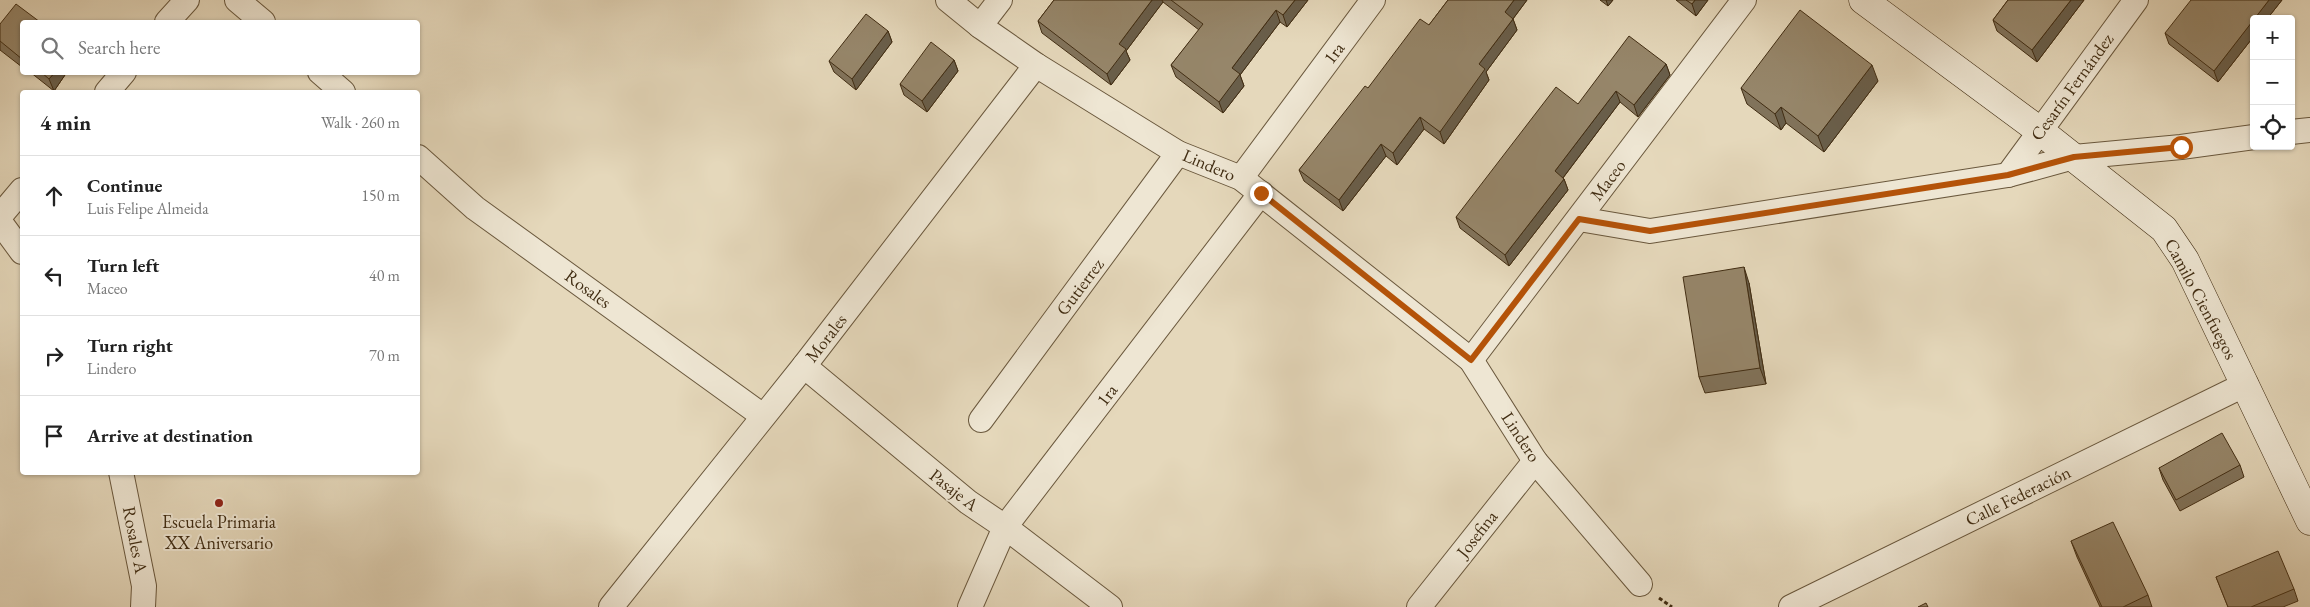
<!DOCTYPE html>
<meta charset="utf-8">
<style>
:root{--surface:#fff;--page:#f6f6f6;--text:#222;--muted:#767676;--line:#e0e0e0}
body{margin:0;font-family:"EB Garamond",serif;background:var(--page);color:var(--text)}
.controls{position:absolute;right:15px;top:15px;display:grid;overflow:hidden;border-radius:5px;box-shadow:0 1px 4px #0004}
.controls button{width:45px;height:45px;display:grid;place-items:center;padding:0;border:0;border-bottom:1px solid var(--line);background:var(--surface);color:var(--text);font:25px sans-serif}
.stop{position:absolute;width:15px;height:15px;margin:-11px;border:4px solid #b45309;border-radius:50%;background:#fff}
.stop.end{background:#b45309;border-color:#fff;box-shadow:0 1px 5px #0008}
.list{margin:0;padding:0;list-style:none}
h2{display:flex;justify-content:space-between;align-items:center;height:65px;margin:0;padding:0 20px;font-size:21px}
h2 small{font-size:16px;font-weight:400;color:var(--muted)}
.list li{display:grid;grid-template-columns:32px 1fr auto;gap:15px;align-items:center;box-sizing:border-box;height:80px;padding:0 20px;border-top:1px solid var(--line)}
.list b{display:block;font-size:19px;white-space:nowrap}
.list p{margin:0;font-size:16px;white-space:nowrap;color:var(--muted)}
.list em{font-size:16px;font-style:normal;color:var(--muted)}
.icon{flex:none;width:28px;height:28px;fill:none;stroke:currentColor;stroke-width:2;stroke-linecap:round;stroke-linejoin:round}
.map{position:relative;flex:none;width:2310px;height:607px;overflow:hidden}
.search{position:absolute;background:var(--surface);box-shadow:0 1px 4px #0004;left:20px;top:20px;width:400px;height:55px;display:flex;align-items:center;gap:12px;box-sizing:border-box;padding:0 18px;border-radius:5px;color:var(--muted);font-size:19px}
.panel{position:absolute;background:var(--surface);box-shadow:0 1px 4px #0004;left:20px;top:90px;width:400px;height:385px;border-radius:5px}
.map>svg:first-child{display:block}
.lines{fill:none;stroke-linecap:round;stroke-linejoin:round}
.street-casing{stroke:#6a583d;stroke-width:26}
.secondary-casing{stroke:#412d13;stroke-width:29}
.path{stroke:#412d13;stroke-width:3;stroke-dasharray:4 2.5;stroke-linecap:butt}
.street{stroke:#eee6d3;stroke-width:24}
.secondary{stroke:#eee6d3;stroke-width:28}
.wall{fill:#81735b;stroke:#412d13}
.shaded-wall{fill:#695e4a;stroke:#412d13}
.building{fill:#96866a;stroke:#412d13}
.route{stroke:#b45309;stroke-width:6}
.poi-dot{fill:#8f2418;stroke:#eee6d3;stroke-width:2}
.labels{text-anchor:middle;stroke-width:4;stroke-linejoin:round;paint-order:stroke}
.street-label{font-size:18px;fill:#412d13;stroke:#eee6d3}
.poi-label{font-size:18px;fill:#412d13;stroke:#eee6d3}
</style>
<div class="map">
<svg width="2310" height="607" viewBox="0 0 2310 607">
<rect width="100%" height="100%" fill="#e5d8bb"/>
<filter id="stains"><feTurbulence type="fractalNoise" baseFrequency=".004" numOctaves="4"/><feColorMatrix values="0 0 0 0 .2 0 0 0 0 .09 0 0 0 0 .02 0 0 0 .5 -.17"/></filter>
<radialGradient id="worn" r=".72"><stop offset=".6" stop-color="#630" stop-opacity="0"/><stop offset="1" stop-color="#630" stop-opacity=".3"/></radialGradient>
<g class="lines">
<defs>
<g id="street">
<polyline points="237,0 263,22"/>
<polyline points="948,0 980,26 1036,65 1178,153 1241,178 1471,360 1535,461 1640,584"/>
<polyline points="167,22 187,0"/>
<polyline points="980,26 1000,0"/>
<polyline points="320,72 343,92"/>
<polyline points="107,92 124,72"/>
<polyline points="2291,132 2310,130"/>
<polyline points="418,157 475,208 763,416"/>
<polyline points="2008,175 2136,0"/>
<polyline points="1241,178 1373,0"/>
<polyline points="0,216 22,190"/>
<polyline points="1579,219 1650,231 2008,175 2074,157 2181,147 2254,137"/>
<polyline points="0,222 22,252"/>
<polyline points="1471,360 1744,0"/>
<polyline points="804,366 968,502 1005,527 1110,607"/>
<polyline points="981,420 1178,153"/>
<polyline points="121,472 144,586 143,607"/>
<polyline points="611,607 804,366 1036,65"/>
<polyline points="970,607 1005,527 1261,193"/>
<polyline points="1419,607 1535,461"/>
<polyline points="1791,607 2246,384"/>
</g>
<polyline id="secondary" points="1863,0 2040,131 2164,229 2185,260 2310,521"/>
</defs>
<use href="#street" class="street-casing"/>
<use href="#secondary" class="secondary-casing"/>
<polyline class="path" points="1659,598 1672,607"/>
<use href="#street" class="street"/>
<use href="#secondary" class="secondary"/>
</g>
<g class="wall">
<polygon points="1054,0 1308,0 1287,27 1280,22 1240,75 1244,86 1223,113 1176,77 1171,65 1199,30 1163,2 1126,51 1130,60 1111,85 1042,33 1038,21"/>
<polygon points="1448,0 1527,0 1513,19 1517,30 1486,72 1489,80 1444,144 1424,129 1397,165 1386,156 1343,211 1304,181 1299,170 1368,88 1429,25"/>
<polygon points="1600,0 1613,0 1608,6"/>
<polygon points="1676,0 1708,0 1696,16"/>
<polygon points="2008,0 2084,0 2037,62 1997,31 1993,20"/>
<polygon points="2282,0 2267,19 2254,19 2254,36 2218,82 2169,44 2165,33"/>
<polygon points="22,22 22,67 0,50 0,24"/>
<polygon points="888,31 892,42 856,90 834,72 829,61"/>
<polygon points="954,60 958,71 927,112 904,95 900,84"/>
<polygon points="1666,64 1670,75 1638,117 1620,102 1563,178 1564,179 1568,190 1509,266 1460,228 1456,217 1578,104"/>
<polygon points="30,72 67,72 54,91"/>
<polygon points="1878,81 1824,152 1786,123 1781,130 1747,104 1741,88"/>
<polygon points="1749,283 1766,384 1705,393 1699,377"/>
<polygon points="2240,465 2244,477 2180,511 2163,480 2159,468"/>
<polygon points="2071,541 2148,595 2152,607 2100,607 2077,557"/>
<polygon points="2216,577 2294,589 2298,601 2283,607 2228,607"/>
</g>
<g class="shaded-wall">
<polygon points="1152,0 1162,0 1163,2 1126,51 1130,60 1111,85 1107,74 1119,44"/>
<polygon points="1295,0 1308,0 1287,27 1283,15"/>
<polygon points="1514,0 1527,0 1509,24 1505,12"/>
<polygon points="1606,0 1613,0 1608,6"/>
<polygon points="1695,0 1708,0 1696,16 1692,4"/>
<polygon points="2071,0 2084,0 2037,62 2032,50"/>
<polygon points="2269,0 2282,0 2267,19 2254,19"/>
<polygon points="1276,10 1280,22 1240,75 1244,86 1223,113 1219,102 1232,68"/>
<polygon points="1513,19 1517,30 1486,72 1489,80 1444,144 1440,132 1479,64"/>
<polygon points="2254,19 2254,36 2218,82 2214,71"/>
<polygon points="888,31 892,42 856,90 852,79"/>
<polygon points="954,60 958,71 927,112 922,101"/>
<polygon points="1666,64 1670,75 1638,117 1634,105"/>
<polygon points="1872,65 1878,81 1824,152 1818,136"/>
<polygon points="55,72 67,72 54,91 49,79"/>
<polygon points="1616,91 1620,102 1559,183 1555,171"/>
<polygon points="1781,107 1786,123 1781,130 1775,114"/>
<polygon points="1420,117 1424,129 1397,165 1393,153"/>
<polygon points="1381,144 1386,156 1343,211 1339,200"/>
<polygon points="1564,179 1568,190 1509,266 1505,255"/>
<polygon points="1744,267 1749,283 1766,384 1760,368"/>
</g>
<g class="building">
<polygon points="1054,0 1152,0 1119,44 1126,49 1107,74 1038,21"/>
<polygon points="1171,0 1295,0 1283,15 1276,10 1232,68 1240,74 1219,102 1171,65 1203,24"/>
<polygon points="1448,0 1514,0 1505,12 1513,19 1479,64 1485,69 1440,132 1420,117 1393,153 1381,144 1339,200 1299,170 1365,86 1368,88 1420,19 1429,25"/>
<polygon points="1686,0 1695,0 1692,4"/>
<polygon points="2008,0 2071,0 2032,50 1993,20"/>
<polygon points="2191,0 2269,0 2214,71 2165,33"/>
<polygon points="16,4 40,22 22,22 22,59 0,41 0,24"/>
<polygon points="1800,10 1872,65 1818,136 1781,107 1775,114 1741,88"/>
<polygon points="866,14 888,31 852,79 829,61"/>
<polygon points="1629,36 1666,64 1634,105 1616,91 1555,171 1564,179 1505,255 1456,217 1556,87 1578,104"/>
<polygon points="931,42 954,60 922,101 900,84"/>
<polygon points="41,72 55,72 49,79"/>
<polygon points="1744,267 1760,368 1699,377 1683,277"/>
<polygon points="2222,433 2240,465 2176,500 2159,468"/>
<polygon points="2113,522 2148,595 2123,607 2102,607 2071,541"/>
<polygon points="2278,551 2294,589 2251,607 2228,607 2216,577"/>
<polygon points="1926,603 1928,607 1918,607"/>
</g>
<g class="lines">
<polyline class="route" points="1261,193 1471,360 1579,219 1650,231 2008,175 2074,157 2181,147"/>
</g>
<circle class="poi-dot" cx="219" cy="503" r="5"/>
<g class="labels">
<g class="street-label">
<text transform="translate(1334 53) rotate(-53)" y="6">1ra</text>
<text transform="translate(2072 87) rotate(-54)" y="6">Cesarín Fernández</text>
<text transform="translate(1209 165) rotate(23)" y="6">Lindero</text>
<text transform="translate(1608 180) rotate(-53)" y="6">Maceo</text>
<text transform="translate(1080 287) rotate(-53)" y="6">Gutierrez</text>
<text transform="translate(588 289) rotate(36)" y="6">Rosales</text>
<text transform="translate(2201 299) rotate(62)" y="6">Camilo Cienfuegos</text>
<text transform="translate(826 338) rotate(-52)" y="6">Morales</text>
<text transform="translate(1107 395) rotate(-53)" y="6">1ra</text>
<text transform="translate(1521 437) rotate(57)" y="6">Lindero</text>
<text transform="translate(954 490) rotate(38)" y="6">Pasaje A</text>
<text transform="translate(2018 496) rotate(-26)" y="6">Calle Federación</text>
<text transform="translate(1477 534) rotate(-52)" y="6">Josefina</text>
<text transform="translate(135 540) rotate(79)" y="6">Rosales A</text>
</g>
<g class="poi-label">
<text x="219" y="528">Escuela Primaria<tspan x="219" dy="21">XX Aniversario</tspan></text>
</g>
</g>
<rect width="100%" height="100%" filter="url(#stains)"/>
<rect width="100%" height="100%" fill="url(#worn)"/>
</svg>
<div class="controls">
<button>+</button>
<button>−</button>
<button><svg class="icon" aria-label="locate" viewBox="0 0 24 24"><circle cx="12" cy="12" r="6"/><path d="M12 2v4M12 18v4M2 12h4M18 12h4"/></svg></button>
</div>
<div class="stop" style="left:2181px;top:147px"></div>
<div class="stop end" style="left:1261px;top:193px"></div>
<div class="search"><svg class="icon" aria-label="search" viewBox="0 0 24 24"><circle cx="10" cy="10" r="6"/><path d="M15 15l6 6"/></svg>Search here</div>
<section class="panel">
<h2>4 min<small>Walk · 260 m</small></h2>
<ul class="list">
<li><svg class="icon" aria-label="ahead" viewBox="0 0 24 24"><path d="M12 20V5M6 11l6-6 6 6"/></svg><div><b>Continue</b><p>Luis Felipe Almeida</p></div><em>150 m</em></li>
<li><svg class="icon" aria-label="left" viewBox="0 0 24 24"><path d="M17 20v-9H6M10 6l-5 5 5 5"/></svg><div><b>Turn left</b><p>Maceo</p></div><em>40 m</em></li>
<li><svg class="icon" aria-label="right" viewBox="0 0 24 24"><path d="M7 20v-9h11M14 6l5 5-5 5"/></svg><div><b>Turn right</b><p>Lindero</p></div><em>70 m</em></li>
<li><svg class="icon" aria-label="arrive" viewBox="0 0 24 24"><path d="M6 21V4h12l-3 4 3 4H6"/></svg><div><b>Arrive at destination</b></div></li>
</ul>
</section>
</div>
